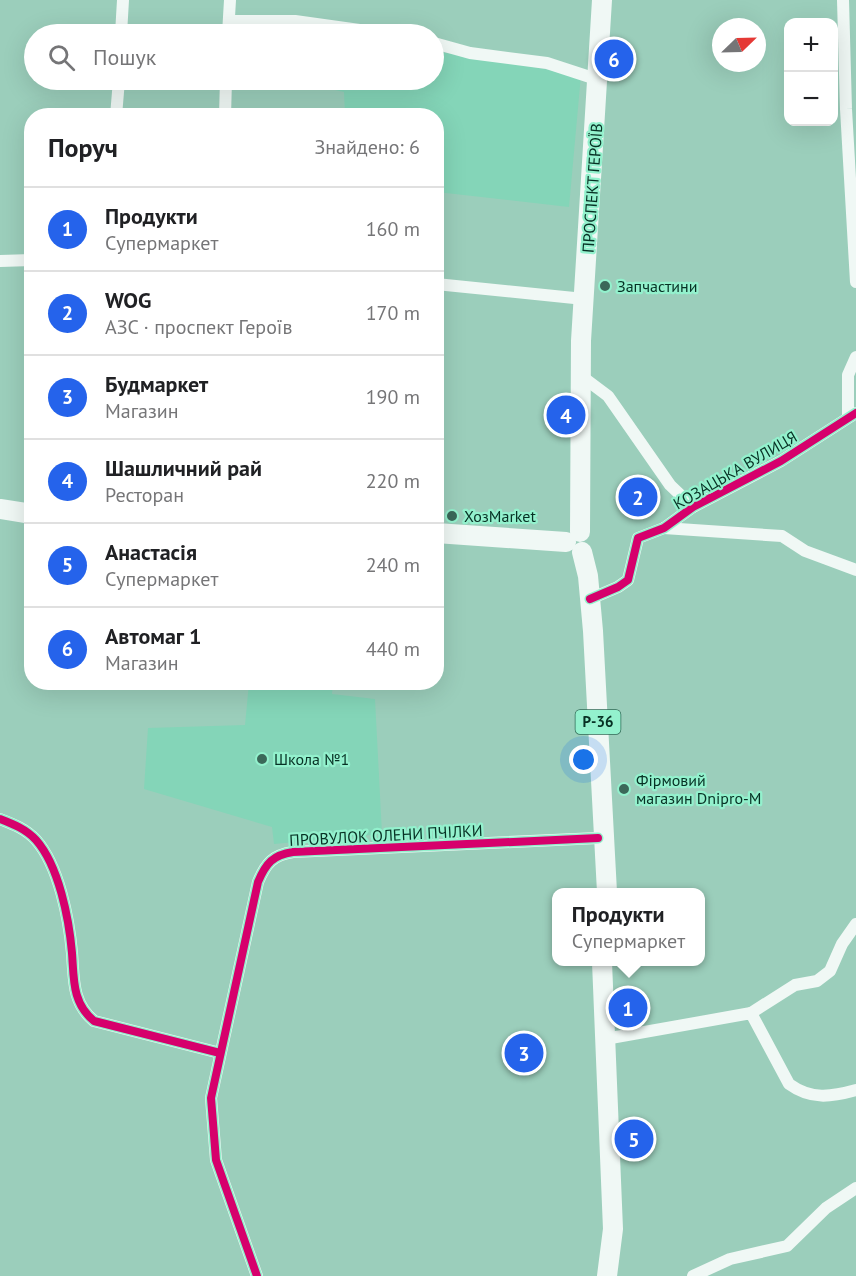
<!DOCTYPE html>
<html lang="uk">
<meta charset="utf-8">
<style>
:root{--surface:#fff;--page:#f2f2f2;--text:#202124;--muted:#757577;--line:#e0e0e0;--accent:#2563eb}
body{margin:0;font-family:"PT Sans",sans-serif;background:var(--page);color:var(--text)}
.controls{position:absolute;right:18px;top:18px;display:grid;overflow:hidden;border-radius:12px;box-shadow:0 6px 24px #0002}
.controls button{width:54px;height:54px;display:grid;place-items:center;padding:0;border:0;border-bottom:2px solid var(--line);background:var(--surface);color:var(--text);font:30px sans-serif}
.compass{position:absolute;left:712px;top:18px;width:54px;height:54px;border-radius:50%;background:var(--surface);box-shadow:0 6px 24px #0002;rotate:67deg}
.you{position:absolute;left:584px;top:760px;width:21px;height:21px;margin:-15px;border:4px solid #fff;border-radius:50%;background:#1a73e8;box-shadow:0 0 0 9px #1a73e833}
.badge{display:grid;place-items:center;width:39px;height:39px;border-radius:50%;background:var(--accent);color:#fff;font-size:20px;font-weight:700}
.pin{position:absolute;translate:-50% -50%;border:3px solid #fff;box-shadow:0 2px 6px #0006}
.popup{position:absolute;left:552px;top:888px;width:153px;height:78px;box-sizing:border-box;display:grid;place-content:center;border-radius:12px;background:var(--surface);filter:drop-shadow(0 2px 4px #0005);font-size:20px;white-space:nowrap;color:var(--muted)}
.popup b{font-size:22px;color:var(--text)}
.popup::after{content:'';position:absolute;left:50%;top:100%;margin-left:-12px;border:12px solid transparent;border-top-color:var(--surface)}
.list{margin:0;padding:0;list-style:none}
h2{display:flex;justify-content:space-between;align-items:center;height:78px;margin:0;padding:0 24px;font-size:26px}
h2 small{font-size:20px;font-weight:400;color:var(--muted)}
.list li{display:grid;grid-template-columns:39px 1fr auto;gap:18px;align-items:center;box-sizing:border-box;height:84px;padding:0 24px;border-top:2px solid var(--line)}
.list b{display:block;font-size:22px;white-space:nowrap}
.list p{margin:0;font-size:20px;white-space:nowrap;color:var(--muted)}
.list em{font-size:20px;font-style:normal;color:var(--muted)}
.icon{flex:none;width:33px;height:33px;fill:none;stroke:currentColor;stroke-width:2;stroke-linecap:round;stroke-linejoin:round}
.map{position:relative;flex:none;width:856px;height:1276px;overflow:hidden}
.search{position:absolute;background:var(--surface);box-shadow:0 6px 24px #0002;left:24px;top:24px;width:420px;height:66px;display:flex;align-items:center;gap:15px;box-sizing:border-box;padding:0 21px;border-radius:33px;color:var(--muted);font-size:22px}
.panel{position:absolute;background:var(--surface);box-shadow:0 6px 24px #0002;left:24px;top:108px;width:420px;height:582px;border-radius:24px}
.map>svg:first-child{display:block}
.built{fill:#84d5b8}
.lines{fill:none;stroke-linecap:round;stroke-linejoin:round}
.minor{stroke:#f0f8f5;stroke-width:12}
.primary{stroke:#f0f8f5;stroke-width:20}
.cycleway-casing{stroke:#93f1cd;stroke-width:11}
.cycleway{stroke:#d6006c;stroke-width:8}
.poi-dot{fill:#3b6859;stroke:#93f1cd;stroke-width:2}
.labels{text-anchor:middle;stroke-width:4.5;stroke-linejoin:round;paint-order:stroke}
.shield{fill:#93f1cd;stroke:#316b57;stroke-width:1.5}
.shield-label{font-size:15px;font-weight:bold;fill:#073124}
.street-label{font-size:16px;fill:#073124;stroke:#93f1cd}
.poi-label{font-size:16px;fill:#073124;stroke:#93f1cd;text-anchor:start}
</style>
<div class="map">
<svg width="856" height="1276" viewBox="0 0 856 1276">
<rect width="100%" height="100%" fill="#9bcebb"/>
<g class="built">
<polygon points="434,51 581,75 569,207 437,192 436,116 345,115 344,92 295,81 434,80"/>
<polygon points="249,683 333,683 332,694 375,699 382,834 274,844 272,827 144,789 148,728 245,725"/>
</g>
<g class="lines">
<g class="minor">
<polyline points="843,0 846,109 856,282"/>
<polyline points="229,21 295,21 388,34"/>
<polyline points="121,34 123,0"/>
<polyline points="228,34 230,0"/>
<polyline points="434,43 470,53 547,63 599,80"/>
<polyline points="116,116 119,80"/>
<polyline points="225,116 226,80"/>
<polyline points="0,261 32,260"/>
<polyline points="436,284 584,299"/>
<polyline points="580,375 608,396 670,485 693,507"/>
<polyline points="848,416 848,375 856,357"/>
<polyline points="664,528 782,536 805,551 856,570"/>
<polyline points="590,599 618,587 628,580 638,538 664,528 693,507 781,461 856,413"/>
<path d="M0,819C13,824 26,829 36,840C59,866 69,919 72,953C74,979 72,1003 94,1021L220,1053"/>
<polyline points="751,1013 795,985 817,981 830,971 842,944 856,924"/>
<path d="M605,1039L751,1013L789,1084C811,1100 831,1097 856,1090"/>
<path d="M257,1276L216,1160L211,1098L258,882C266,863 273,855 293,852L598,838"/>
<polyline points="693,1276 730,1259 787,1246 826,1208 856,1188"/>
</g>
<g class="primary">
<polyline points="0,509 32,514"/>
<polyline points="580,532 581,341 602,0"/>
<polyline points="436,533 566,542"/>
<polyline points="582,552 588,576 593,631 607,892"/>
<polyline points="602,962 613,1229 607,1276"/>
</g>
<defs>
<g id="cycleway">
<polyline points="590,599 618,587 628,580 638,538 664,528 693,507 781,461 856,413"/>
<path d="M0,819C13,824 26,829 36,840C59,866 69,919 72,953C74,979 72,1003 94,1021L220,1053"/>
<path d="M257,1276L216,1160L211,1098L258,882C266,863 273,855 293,852L598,838"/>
</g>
</defs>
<use href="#cycleway" class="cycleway-casing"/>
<use href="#cycleway" class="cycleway"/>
</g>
<g class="poi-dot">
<circle cx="605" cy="286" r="6"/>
<circle cx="452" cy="516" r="6"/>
<circle cx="262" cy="759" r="6"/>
<circle cx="624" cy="789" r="6"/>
</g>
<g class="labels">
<rect class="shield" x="575.5" y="710" width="45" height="24" rx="4.5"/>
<g class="shield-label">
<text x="598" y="727">Р-36</text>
</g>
<g class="street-label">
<text transform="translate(592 188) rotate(-86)" y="6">ПРОСПЕКТ ГЕРОЇВ</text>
<text transform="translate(735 470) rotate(-30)" y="6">КОЗАЦЬКА ВУЛИЦЯ</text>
<text transform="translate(386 835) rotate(-3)" y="6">ПРОВУЛОК ОЛЕНИ ПЧІЛКИ</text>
</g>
<g class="poi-label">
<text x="617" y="292">Запчастини</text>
<text x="464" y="522">ХозMarket</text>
<text x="274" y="765">Школа №1</text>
<text x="636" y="786">Фірмовий<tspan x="636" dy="18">магазин Dnipro-M</tspan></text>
</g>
</g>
</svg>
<div class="controls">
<button>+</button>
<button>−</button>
</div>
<svg class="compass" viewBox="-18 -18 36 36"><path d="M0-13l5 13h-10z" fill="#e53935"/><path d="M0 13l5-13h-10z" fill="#757577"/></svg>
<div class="you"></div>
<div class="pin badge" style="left:628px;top:1008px">1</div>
<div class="popup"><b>Продукти</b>Супермаркет</div>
<div class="pin badge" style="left:638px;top:497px">2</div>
<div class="pin badge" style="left:524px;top:1053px">3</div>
<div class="pin badge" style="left:566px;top:415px">4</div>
<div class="pin badge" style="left:634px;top:1139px">5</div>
<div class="pin badge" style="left:614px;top:59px">6</div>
<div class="search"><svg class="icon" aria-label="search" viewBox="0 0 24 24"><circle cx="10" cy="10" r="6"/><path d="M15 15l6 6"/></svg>Пошук</div>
<section class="panel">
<h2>Поруч<small>Знайдено: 6</small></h2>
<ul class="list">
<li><span class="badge">1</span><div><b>Продукти</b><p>Супермаркет</p></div><em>160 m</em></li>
<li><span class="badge">2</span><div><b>WOG</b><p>АЗС · проспект Героїв</p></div><em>170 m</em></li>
<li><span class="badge">3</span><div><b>Будмаркет</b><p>Магазин</p></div><em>190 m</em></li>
<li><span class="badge">4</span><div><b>Шашличний рай</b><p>Ресторан</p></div><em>220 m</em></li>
<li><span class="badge">5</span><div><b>Анастасія</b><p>Супермаркет</p></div><em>240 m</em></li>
<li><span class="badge">6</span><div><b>Автомаг 1</b><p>Магазин</p></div><em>440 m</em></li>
</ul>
</section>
</div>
